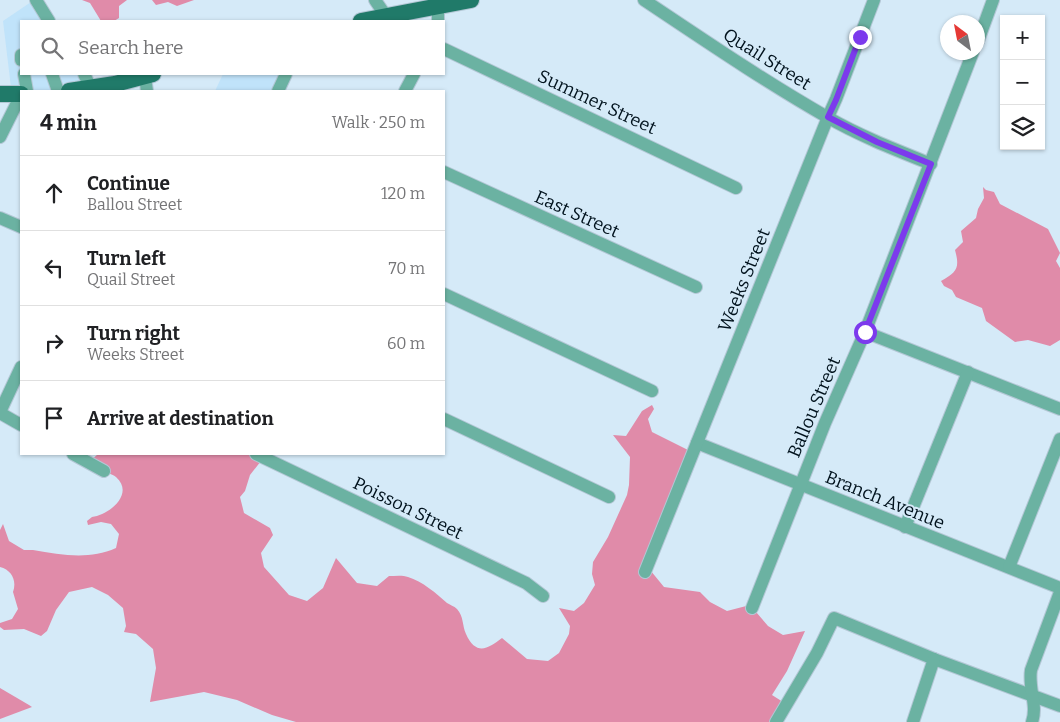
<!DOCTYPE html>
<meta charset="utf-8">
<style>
:root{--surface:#fff;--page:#f6f6f6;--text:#202124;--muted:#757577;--line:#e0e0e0}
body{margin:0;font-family:Bitter,serif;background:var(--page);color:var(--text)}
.controls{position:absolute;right:15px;top:15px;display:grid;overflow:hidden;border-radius:0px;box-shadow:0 1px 4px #0004}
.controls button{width:45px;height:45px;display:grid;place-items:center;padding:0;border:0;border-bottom:1px solid var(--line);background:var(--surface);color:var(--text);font:25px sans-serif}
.compass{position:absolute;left:940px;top:15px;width:45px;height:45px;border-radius:50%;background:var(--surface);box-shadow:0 1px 4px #0004;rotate:328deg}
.stop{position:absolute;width:15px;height:15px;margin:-11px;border:4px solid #7c3aed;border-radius:50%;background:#fff}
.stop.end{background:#7c3aed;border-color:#fff;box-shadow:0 1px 5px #0008}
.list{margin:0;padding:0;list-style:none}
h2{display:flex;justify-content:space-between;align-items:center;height:65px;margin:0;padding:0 20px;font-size:21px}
h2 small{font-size:16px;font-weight:400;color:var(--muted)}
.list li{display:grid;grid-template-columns:32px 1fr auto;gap:15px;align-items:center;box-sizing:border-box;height:75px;padding:0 20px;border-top:1px solid var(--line)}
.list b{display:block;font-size:19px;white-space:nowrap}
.list p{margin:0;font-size:16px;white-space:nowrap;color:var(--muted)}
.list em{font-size:16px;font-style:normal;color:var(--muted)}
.icon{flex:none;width:28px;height:28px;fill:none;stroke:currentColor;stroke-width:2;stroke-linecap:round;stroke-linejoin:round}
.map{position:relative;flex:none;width:1060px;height:722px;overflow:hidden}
.search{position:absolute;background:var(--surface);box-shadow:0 1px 4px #0004;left:20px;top:20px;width:425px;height:55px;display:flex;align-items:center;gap:12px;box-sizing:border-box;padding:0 18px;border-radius:0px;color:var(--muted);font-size:19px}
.panel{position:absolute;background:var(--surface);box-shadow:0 1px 4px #0004;left:20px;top:90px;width:425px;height:365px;border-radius:0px}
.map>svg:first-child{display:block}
.built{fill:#c0e3fa}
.forest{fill:#e08ba9}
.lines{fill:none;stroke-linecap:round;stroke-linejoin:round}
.minor-casing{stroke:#b3c7d5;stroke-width:14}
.major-casing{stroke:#b3c7d5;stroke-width:18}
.minor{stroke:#6bb2a2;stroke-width:12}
.major{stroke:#207a69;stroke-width:16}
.route{stroke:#7c3aed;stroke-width:6}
.labels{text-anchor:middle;stroke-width:4;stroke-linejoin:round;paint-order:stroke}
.street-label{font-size:18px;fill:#01121d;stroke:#d5eaf8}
</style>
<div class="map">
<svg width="1060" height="722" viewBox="0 0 1060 722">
<rect width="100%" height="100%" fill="#d5eaf8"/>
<g class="built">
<polygon points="34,0 50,21 21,21 21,74 82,74 91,91 21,91 12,96 3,21"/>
<polygon points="223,74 289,74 282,91 215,91"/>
</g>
<g class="forest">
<polygon points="82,0 127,0 119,6 119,18 114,21 101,21 90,3"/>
<polygon points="152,0 194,0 177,6 168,2 156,5"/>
<path d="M983,187L986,190L994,192L1000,204L1048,229L1060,253L1056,261L1060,268V340L1050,346L1028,340L1015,342L986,321L982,308L956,297L952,290L944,286L941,281C957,272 960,268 955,250L963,242L961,231L976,218L978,209L984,198Z"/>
<path d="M652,405L654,409L648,419L652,432L692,452L646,565L664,587L700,592L710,602L727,611L750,605L768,626L783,635L805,631L787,671L772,695L783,702L777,722H296L272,715L237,700L204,692L150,702L156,668L153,649L136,634L124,632L126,626L123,608L108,595L92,587L69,592L56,610L47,631L41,636L24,629L4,630L0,627V623L12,619L18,609L13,592C17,581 12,570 0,567V530L3,524L9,541L24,550H33C62,555 89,560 116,548L119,534L111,524L101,522L88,525L87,521L92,517C109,515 135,494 116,477C112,473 103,473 98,471C94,469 91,466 87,464L98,454H252L261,461L250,475L245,491L240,497L244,513L270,528L273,535L261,553L264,567L289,595L307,601L323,588L336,558L357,583L377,586L389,576C395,576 403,575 408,577C422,581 437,594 447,603C450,605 454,606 457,609C464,617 462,625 466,634C476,656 488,649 502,638L527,659L548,661L559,653L569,634L570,626L559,608L574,611L584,603L595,585L592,574L593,562L608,537L627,495L629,485L630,457L613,435L626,436L642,411Z"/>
<polygon points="0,688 29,705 32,707 0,719"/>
</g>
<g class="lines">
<defs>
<g id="minor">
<polyline points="36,0 49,21"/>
<polyline points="375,0 386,16"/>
<path d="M644,0C704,40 764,81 827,117C860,136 896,150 931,164"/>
<polyline points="438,21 438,6"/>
<polyline points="978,41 993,0"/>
<polyline points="444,49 736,188"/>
<polyline points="21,55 21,60"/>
<polyline points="24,74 27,91"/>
<polyline points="52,74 58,91"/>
<polyline points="84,74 91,88"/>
<polyline points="145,77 147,91"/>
<polyline points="278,91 286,74"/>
<polyline points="405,91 414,74"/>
<polyline points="0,137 16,105 19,95"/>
<polyline points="444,172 696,287"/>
<polyline points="0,218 21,227"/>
<polyline points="444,294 652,391"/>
<polyline points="865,332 1060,409"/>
<polyline points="0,412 21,367"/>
<polyline points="0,413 21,425"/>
<polyline points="444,419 609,497"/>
<polyline points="697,443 1060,588"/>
<polyline points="73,454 104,471"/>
<polyline points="256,454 526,583 543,596"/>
<polyline points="905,527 968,372"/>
<polyline points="1009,567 1060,439"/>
<polyline points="645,572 828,117 836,99 874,0"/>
<polyline points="752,608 825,423 865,332 973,52"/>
<polyline points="776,722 817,653 834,618 934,659 1060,706"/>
<polyline points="913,722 934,659"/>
<path d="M1032,722C1038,705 1028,689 1031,670L1060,592"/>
</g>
<g id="major">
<polyline points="361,21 471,0"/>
<polyline points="69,91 115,84 153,74"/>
<polyline points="0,94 21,94"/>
</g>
</defs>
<use href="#minor" class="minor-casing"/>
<use href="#major" class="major-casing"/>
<use href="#minor" class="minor"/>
<use href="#major" class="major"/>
</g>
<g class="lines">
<polyline class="route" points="860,37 836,100 828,117 877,142 931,164 865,332"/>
</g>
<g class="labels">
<g class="street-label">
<text transform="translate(767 59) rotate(32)" y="6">Quail Street</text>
<text transform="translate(597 102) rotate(25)" y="6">Summer Street</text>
<text transform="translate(577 214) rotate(24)" y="6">East Street</text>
<text transform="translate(744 280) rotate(-68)" y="6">Weeks Street</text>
<text transform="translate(814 407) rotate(-67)" y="6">Ballou Street</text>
<text transform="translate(885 500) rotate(22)" y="6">Branch Avenue</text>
<text transform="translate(408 508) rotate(26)" y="6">Poisson Street</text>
</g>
</g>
</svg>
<div class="controls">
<button>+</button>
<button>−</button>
<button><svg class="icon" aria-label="layers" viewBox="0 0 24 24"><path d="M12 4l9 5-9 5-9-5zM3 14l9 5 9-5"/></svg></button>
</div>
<svg class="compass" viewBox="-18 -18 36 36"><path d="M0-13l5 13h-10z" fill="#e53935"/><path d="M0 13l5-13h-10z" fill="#757577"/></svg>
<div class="stop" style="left:865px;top:332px"></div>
<div class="stop end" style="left:860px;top:37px"></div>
<div class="search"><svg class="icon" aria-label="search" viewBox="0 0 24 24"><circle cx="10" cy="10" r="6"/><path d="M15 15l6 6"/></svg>Search here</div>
<section class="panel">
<h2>4 min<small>Walk · 250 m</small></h2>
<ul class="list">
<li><svg class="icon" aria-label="ahead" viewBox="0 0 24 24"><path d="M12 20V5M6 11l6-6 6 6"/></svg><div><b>Continue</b><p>Ballou Street</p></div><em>120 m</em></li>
<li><svg class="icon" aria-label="left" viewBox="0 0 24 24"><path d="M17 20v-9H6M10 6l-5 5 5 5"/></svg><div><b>Turn left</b><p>Quail Street</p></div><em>70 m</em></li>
<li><svg class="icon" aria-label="right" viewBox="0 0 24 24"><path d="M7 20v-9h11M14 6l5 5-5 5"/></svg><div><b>Turn right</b><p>Weeks Street</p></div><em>60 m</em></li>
<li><svg class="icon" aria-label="arrive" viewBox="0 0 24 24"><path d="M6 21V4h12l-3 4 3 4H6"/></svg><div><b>Arrive at destination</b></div></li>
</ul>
</section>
</div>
